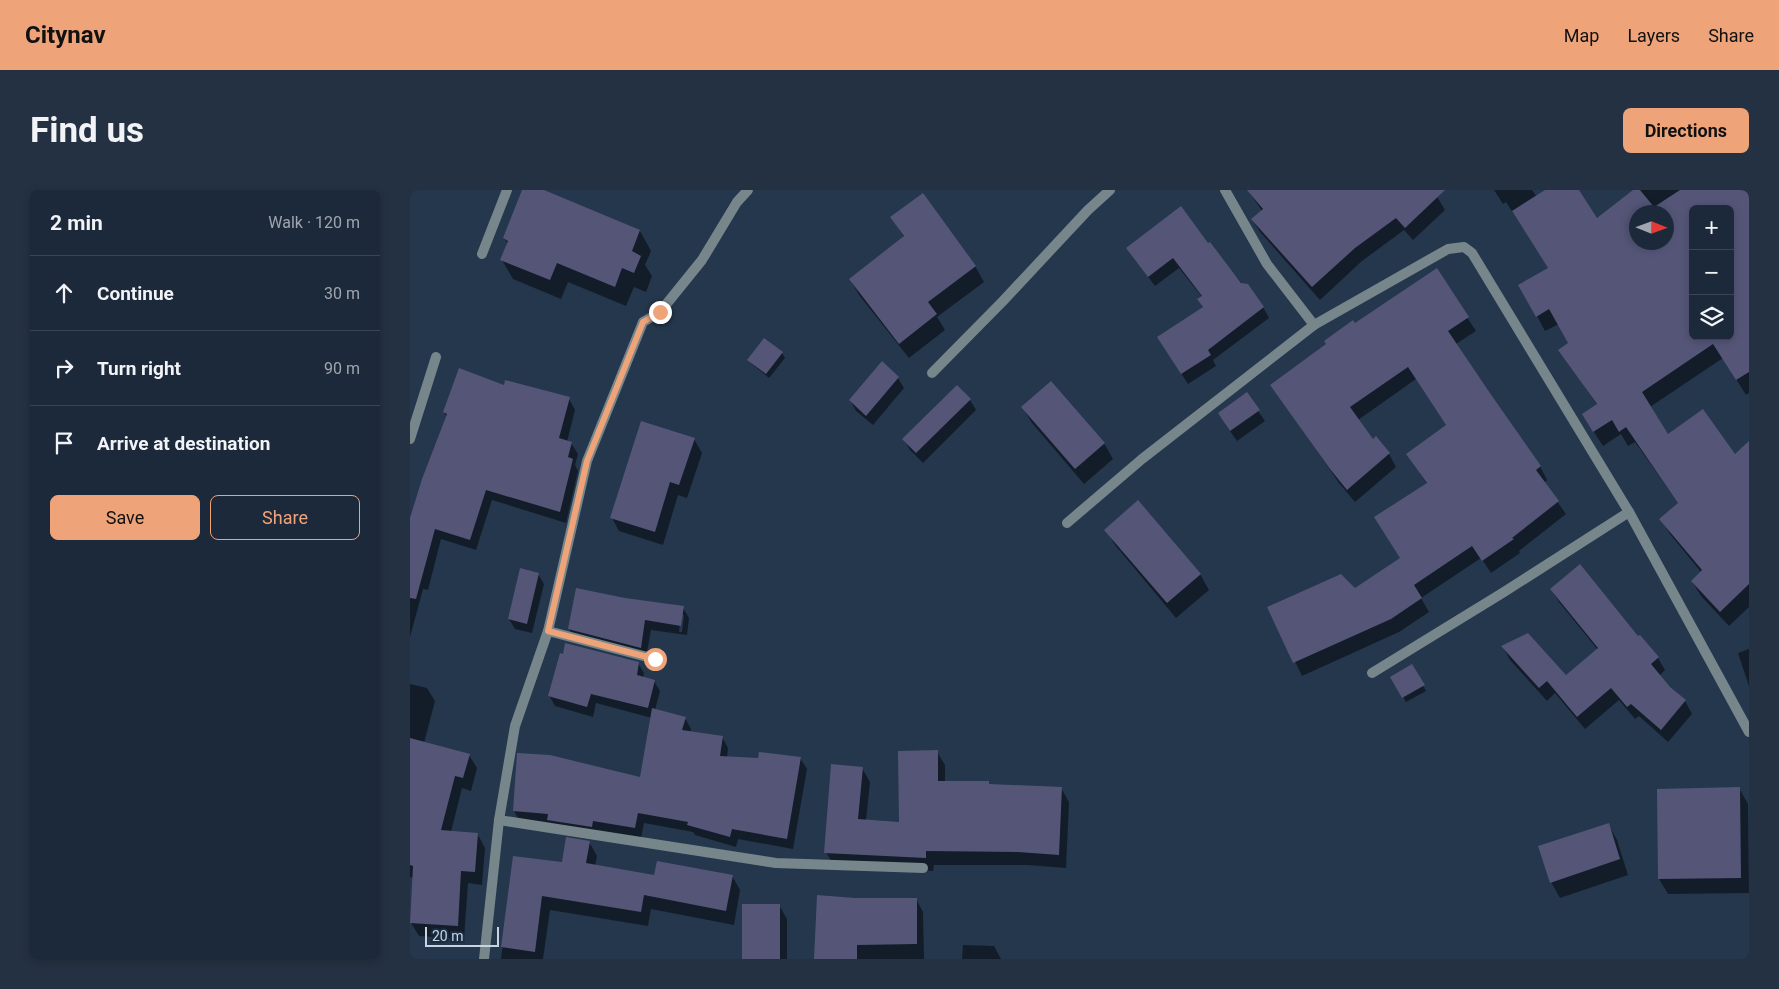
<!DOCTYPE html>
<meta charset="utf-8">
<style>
:root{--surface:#1b293a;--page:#243142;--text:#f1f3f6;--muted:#a0a6af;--line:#394554;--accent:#efa378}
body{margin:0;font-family:Roboto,sans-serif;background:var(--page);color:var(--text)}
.controls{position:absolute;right:15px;top:15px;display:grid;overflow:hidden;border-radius:8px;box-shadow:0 2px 8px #0003}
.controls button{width:45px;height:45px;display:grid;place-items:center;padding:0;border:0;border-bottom:1px solid var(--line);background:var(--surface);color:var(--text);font:25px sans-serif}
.compass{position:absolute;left:1219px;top:15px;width:45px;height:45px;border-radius:50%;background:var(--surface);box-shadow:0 2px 8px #0003;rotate:91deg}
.scale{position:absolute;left:15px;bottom:12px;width:74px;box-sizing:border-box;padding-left:5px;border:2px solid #c8d4e1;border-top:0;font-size:14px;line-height:18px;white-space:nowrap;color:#c8d4e1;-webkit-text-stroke:4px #1a2d42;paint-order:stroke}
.stop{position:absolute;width:15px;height:15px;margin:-11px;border:4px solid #efa378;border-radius:50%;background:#fff}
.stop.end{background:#efa378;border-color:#fff;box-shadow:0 1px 5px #0008}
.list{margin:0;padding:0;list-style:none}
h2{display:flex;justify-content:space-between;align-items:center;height:65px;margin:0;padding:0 20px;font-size:21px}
h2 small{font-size:16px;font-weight:400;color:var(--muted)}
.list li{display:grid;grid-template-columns:32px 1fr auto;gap:15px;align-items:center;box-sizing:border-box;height:75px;padding:0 20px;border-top:1px solid var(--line)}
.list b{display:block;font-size:19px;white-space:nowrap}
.list em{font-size:16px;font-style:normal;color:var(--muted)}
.actions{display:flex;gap:10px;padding:15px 20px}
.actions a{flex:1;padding:11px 0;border:1px solid var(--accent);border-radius:8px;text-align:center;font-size:18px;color:var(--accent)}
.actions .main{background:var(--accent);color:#111}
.icon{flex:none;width:28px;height:28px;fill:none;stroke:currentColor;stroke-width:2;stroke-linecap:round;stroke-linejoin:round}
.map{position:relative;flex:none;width:1339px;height:769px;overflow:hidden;border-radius:8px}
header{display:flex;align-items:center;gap:30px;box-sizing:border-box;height:70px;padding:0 25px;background:var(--accent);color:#111}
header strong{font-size:24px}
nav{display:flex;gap:28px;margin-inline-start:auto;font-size:18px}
.intro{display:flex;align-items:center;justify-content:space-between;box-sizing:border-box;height:120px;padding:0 30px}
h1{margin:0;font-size:35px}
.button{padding:12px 22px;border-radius:8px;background:var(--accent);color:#111;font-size:18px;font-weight:700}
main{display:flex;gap:30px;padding:0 30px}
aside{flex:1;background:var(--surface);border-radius:8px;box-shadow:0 2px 8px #0003}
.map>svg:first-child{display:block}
.shadow{fill:#0007;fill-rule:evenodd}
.building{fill:#555578;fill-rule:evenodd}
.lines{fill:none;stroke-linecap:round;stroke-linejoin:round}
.street{stroke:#76868b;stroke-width:10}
.route{stroke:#efa378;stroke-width:6}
</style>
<header>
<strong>Citynav</strong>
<nav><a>Map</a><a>Layers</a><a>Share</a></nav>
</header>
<div class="intro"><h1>Find us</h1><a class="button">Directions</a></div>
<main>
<aside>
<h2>2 min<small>Walk · 120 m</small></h2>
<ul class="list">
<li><svg class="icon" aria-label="ahead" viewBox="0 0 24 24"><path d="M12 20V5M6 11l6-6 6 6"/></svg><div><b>Continue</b></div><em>30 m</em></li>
<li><svg class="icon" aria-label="right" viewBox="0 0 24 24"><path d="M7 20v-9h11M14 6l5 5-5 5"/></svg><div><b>Turn right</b></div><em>90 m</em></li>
<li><svg class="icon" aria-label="arrive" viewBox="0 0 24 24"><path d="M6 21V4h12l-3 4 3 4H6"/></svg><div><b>Arrive at destination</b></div></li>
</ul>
<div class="actions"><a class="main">Save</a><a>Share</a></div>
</aside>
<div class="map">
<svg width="1339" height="769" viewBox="0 0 1339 769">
<rect width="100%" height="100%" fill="#24374d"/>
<g class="shadow">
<polygon points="114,0 131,0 230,41 241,61 235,75 242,86 236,102 224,97 216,116 158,92 151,109 103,89 92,70 98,54 94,48"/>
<polygon points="838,0 1023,0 1035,20 1003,50 994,40 952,71 910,110 850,42 842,29 852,21"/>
<path d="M1084,0H1122L1127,7L1137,0H1168L1187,30L1225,0H1339V203L1336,205L1313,168L1240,217L1258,245L1324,266L1339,257V417L1319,436L1291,406L1282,391L1291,382L1260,344L1251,329L1269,314L1225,252L1218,256L1211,244L1193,256L1182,239L1187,215L1150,160L1160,153L1149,134L1135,141L1127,126L1139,79L1096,12L1093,14ZM1283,19H1320V146H1283ZM1226,22H1256V52H1226Z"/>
<polygon points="482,28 565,76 574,92 527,127 535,140 499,168 449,105 440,89 494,47"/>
<polygon points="798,55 853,117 859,128 803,170 806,176 778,194 754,157 793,118 789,110 792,107 769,78 745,96 724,68"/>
<polygon points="1026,80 1066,141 1046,154 1130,276 1137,290 1134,293 1156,324 1109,361 1110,363 1081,383 1071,368 1011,408 1019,422 989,442 892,486 859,417 945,400 991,368 1017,294 998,265 1037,236 1006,189 948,230 963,251 979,264 986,277 945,312 929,293 862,195 945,135"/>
<polygon points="372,163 375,168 359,188 342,174 339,170"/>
<polygon points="488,188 494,198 463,235 446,221 440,210"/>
<polygon points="95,197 159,209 165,220 157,252 161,253 168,264 165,275 168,281 156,333 82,310 66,360 31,349 18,400 13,399 0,447 0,332 37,227 34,222"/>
<polygon points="836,204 855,231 827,251 815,234"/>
<polygon points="560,210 566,220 513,273 500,260 494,249"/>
<polygon points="613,218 694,253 703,269 674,294 622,233"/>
<polygon points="284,249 292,263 277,308 268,305 253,355 209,341 202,328"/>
<polygon points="696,340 790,384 799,400 766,428 705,355"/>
<polygon points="128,384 134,394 122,443 105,439 99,429"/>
<polygon points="1141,399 1228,448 1248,468 1255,480 1249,486 1259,498 1275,511 1282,524 1258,552 1229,526 1225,529 1209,510 1175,539 1145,503 1137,511 1100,470 1093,457 1156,487 1188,460 1149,412"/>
<path d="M215,409L273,418L279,428L277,445L241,440L236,468L165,449L159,439ZM271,425H274L272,442H269Z"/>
<polygon points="1339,459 1339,496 1328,463"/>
<polygon points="228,473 234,483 233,488 244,491 250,501 245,520 275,528 281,539 280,543 312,547 318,558 317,568 390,568 397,579 383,659 328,649 326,657 285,645 283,642 234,633 231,648 110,632 104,621 231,589 242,528 186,513 183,527 145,516 139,505"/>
<polygon points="1002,476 1016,501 996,512 982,487"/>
<polygon points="0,494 17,498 25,511 14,553 59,565 67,578 61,601 52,598 41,642 68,645 75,658 72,695 58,693 54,749 9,746 1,733 4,688 0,687"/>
<polygon points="527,562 535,575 535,592 578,592 580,595 651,598 659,612 656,678 617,675 524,675 523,681 424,676 416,662 452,578 460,592 456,631 490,633"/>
<polygon points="1329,598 1338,614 1339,703 1258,704 1249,689"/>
<polygon points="1198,634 1207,650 1218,685 1150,708 1141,692"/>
<polygon points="179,652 187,666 185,676 245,686 322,686 330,700 324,735 241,719 238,736 140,720 133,769 91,769 104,667 153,674"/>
<polygon points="445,709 506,709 513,722 514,769 405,769"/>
<polygon points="369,715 377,729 377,769 333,769"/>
<polygon points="553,755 584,756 591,769 552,769"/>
</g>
<g class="building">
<polygon points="112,0 134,0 230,40 222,61 231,66 224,83 212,78 205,97 147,73 140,90 90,70 98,51 93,48"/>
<polygon points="837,0 1035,0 995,38 986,28 945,58 902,97 841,29 853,19"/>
<path d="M1135,0H1169L1187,28L1223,0H1230L1244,17L1270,0H1339V182L1326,190L1303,154L1232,202L1258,244L1293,219L1325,264L1339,251V394L1310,422L1281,391L1292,380L1249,329L1268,313L1216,237L1209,242L1202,230L1183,242L1172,224L1187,214L1148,160L1158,153L1139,119L1126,127L1108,95L1138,78L1102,21ZM1283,19H1320V146H1283ZM1226,22H1256V52H1226Z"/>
<polygon points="513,3 566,76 518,112 527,124 489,154 439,89 494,46 480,27"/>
<polygon points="771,16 798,53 800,52 831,93 838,94 854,117 798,160 801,165 771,184 747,147 793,117 787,109 792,106 763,68 738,87 716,58"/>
<polygon points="1027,78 1059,127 1038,141 1082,206 1131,276 1126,280 1149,311 1102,348 1104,349 1072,371 1062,356 1004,395 1012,408 981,429 883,473 857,417 931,384 945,398 990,368 964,327 1017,293 996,264 1036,235 998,177 940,217 963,249 966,246 980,263 937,300 920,279 860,195 916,154 914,151 943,130 945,133"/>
<polygon points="354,148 373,162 356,184 337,170"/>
<polygon points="472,171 489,187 456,226 439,210"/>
<polygon points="49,178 94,195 95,190 160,207 149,248 162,252 158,267 163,269 150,322 76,300 60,350 25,339 6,409 0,408 0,328 12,289 37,224 33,222"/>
<polygon points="641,191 695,253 665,279 611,217"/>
<polygon points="547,195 561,209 506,263 492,249"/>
<polygon points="837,202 850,220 820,241 808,223"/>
<polygon points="231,231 285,248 269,295 260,292 245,342 200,328"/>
<polygon points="728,310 791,384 757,413 694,340"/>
<polygon points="1170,374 1228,446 1230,445 1249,467 1241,474 1260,497 1276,510 1251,540 1221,514 1217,517 1201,498 1167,527 1137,491 1129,498 1091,456 1118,443 1156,485 1188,458 1140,399"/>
<polygon points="110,378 129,383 117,434 98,429"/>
<polygon points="166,398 215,408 274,416 271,436 235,430 231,458 158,439"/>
<polygon points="155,453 229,472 227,485 245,490 238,518 181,504 177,517 138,506 150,463 153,464"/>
<polygon points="1002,474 1015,495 992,508 980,487"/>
<polygon points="242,518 276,527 272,540 313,546 310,566 348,568 349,562 391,567 377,649 322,639 320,647 277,635 278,632 228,623 225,638 183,631 182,637 137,630 138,624 103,621 107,563 140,565 230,587"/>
<polygon points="0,548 60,564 53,588 45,586 31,640 68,643 65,682 51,681 48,736 0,733 3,676 0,675"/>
<polygon points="528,560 528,591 579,591 579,594 652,597 649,665 608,662 516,661 516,668 414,663 421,574 453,577 448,629 489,632 488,561"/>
<polygon points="1330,597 1331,688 1248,689 1247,599"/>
<polygon points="1199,633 1210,669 1140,693 1128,656"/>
<polygon points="156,647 180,651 176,673 244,685 247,671 323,685 316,721 234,705 231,722 132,706 125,762 91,757 103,666 152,672"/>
<polygon points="407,705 445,708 507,708 507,754 447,755 447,769 404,769"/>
<rect x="332" y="714" width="38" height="55"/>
</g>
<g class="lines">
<g class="street">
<polyline points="815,0 857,74 904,135"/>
<polyline points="72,64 97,0"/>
<polyline points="522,183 593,111 678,20 700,0"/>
<polyline points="0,249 26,167"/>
<polyline points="657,333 732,269 904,135 1038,59 1054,57 1062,63 1219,322 1339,542"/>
<polyline points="138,441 245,469"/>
<polyline points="962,483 1094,402 1219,322"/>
<polyline points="89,630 366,673 513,678"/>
<polyline points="74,769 89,630 105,536 138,441 177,271 233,132 250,122 292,70 327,12 338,0"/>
</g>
</g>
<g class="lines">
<polyline class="route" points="245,469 138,441 177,271 233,132 250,122"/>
</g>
</svg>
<div class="controls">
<button>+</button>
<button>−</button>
<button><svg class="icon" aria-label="layers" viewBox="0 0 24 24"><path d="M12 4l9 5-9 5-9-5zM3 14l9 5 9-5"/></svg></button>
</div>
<svg class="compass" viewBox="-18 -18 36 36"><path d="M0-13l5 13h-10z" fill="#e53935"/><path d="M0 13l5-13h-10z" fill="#a0a6af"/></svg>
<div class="scale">20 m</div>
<div class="stop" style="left:245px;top:469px"></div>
<div class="stop end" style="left:250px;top:122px"></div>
</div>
</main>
